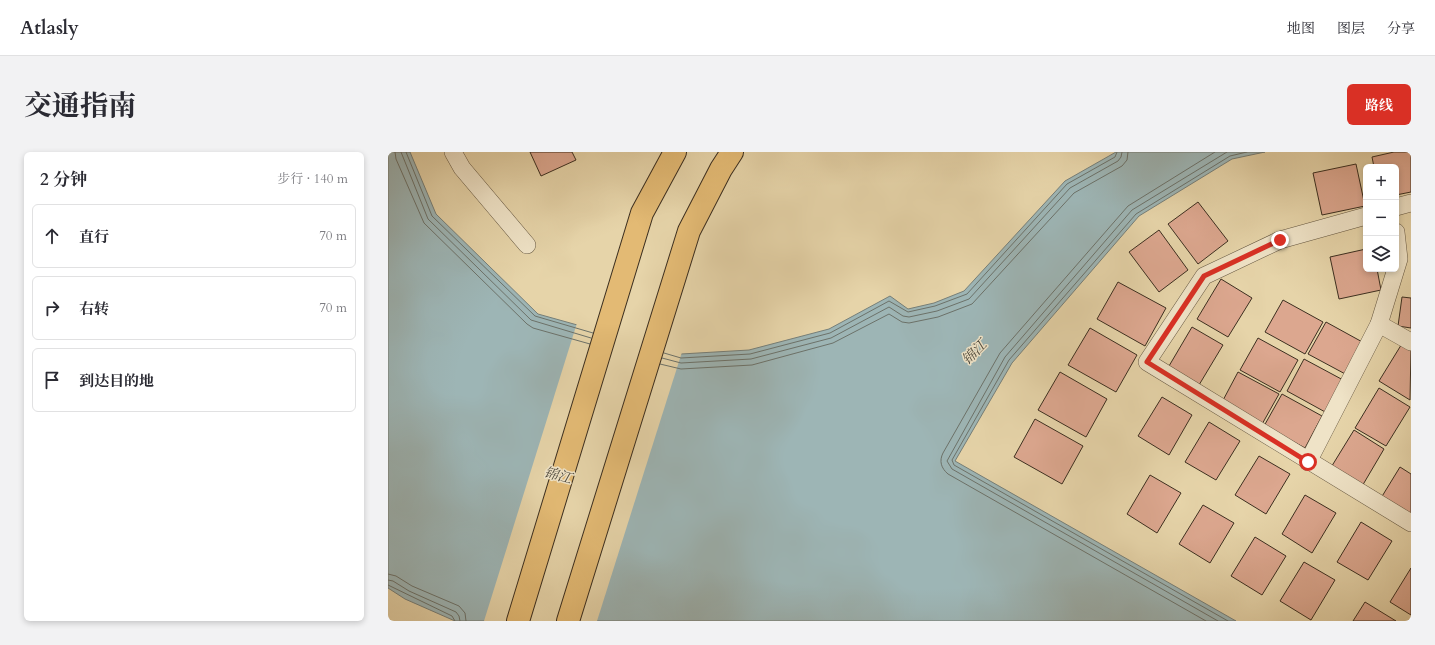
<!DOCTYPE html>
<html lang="zh">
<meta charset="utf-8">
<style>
:root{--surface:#fff;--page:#f2f2f3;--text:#2b2b33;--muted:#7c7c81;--line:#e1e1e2;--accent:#d93025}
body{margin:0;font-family:Cardo,"Noto Serif SC",serif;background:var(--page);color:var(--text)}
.controls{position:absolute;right:12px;top:12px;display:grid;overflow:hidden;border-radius:6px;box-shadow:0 2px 6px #0003}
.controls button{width:36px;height:36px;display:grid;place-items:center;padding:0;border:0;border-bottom:1px solid var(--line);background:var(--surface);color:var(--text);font:20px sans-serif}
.stop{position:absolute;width:12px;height:12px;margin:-9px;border:3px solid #d93025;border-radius:50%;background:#fff}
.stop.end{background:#d93025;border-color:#fff;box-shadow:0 1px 4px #0008}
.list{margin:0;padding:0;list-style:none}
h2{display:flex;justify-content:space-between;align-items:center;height:52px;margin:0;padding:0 16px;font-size:17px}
h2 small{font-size:13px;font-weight:400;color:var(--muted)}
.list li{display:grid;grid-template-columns:26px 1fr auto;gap:12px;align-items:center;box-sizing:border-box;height:64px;margin:0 8px 8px;padding:0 8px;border:1px solid var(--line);border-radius:6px}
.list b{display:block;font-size:15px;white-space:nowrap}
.list em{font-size:13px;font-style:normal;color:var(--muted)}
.icon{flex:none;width:22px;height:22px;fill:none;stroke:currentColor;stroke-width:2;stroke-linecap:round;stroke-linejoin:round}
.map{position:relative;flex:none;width:1023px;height:469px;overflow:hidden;border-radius:6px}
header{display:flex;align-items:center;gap:24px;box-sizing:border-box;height:56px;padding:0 20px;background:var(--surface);border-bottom:1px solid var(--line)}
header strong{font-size:19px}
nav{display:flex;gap:22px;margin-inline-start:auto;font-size:14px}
.intro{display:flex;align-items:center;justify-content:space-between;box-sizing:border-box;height:96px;padding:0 24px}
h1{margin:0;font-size:28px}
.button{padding:10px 18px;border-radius:6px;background:var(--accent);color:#fff;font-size:14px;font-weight:700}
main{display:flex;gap:24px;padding:0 24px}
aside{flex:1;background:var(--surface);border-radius:6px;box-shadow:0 2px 6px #0003}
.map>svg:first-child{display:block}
.water{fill:#9db5b5;stroke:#767f79}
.pier{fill:#e6d4a9}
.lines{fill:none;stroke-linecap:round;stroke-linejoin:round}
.shore{stroke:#6c726a;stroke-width:1}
.building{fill:#dca78f;stroke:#3c2f20}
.minor-casing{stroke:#665842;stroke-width:18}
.major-casing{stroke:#3c2f20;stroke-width:24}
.minor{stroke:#efe3c7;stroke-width:17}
.major{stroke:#e3ba74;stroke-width:22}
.route{stroke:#d93025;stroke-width:5}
.labels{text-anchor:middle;stroke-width:3;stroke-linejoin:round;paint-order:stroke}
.water-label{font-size:14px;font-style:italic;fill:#4f4a3e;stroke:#efe3c7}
</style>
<header>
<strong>Atlasly</strong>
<nav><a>地图</a><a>图层</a><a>分享</a></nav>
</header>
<div class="intro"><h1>交通指南</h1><a class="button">路线</a></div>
<main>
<aside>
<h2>2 分钟<small>步行 · 140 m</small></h2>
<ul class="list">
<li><svg class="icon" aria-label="ahead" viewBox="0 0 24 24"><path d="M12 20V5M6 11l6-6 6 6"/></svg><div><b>直行</b></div><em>70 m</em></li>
<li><svg class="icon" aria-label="right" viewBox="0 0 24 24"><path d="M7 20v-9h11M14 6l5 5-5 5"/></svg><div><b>右转</b></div><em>70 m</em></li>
<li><svg class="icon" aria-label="arrive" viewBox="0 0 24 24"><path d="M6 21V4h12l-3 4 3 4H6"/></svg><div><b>到达目的地</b></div></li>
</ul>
</aside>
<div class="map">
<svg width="1023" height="469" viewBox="0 0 1023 469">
<rect width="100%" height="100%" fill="#e6d4a9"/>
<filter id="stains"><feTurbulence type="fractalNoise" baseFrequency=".005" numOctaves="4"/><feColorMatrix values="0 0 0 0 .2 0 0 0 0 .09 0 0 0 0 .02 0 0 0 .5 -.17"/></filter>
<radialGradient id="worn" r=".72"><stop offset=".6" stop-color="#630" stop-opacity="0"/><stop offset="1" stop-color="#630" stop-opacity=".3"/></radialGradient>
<polygon class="water" points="0,0 22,0 48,62 150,162 293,202 361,198 441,177 502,144 520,157 546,151 576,139 677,29 728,0 877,0 844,7 751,64 624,211 567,309 848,469 67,469 17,447 0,436"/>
<polygon class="pier" points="189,171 294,200 209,469 96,469"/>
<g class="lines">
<g class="shore">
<polyline points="7,0 8,7 36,71 139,172 145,176 202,192"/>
<polyline points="13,0 40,67 143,168 203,186"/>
<polyline points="18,0 44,64 147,164 205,181"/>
<polyline points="276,201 293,206 362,202 442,181 501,149 520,160 547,154 579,142 679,32 727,5 729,0"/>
<polyline points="274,206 293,211 363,207 443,186 501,155 515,164 521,165 549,159 581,147 682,36 730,9 733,5 734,0"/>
<polyline points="272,212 293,217 364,213 445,191 501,162 514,170 521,171 550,165 584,152 686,41 734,14 739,8 740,0"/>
<polyline points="0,422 8,424 24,434 71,454 77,461 78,469"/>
<polyline points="0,428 5,429 21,439 68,460 71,464 72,469"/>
<polyline points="0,433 64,464 67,469"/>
<path d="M818,469L560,322C553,316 551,309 555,301L612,201L740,54L827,0"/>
<polyline points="830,469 564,317 559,309 617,205 744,58 839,0"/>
<polyline points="840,469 566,313 564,308 621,208 748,62 842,4 859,0"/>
</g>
</g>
<g class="building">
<polygon points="142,0 184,0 188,8 153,24"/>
<polygon points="1006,0 1023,0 1023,40 1008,43 1008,15 986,15 984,5"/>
<polygon points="968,12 977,54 934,63 925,21"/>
<polygon points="810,50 840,89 810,112 780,72"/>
<polygon points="771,78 800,118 771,140 741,100"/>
<polygon points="978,97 978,117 989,117 993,138 951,147 942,105"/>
<polygon points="833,127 864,146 840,185 809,167"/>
<polygon points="730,130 778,156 757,194 709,167"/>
<polygon points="1014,145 1023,146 1023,176 1010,174"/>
<polygon points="895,148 935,170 917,202 877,180"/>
<polygon points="938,170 978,192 961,224 920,202"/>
<polygon points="804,175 835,193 811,233 781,214"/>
<polygon points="702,176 749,203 728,240 680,213"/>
<polygon points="870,186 910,208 892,240 852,218"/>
<polygon points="1015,190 1023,195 1022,248 991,229"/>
<polygon points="916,207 957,229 939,261 899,239"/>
<polygon points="672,220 719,247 698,285 650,258"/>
<polygon points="850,220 891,242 873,274 833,252"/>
<polygon points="991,236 1022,255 998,294 967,276"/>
<polygon points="894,242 934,264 917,296 876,274"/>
<polygon points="774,245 804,263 781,303 750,284"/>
<polygon points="647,267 695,294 674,332 626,305"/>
<polygon points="821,270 852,289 828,328 797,310"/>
<polygon points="966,278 996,297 973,336 942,317"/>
<polygon points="871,304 902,322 878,362 847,343"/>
<polygon points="1012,315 1023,322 1023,364 993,346"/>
<polygon points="762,323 793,341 769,381 739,362"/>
<polygon points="917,343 948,361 924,401 894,382"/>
<polygon points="815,353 846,371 822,411 791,392"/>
<polygon points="973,370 1004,389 980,428 949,410"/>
<polygon points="867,385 898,404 874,443 843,424"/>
<polygon points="916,410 947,428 923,468 892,449"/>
<polygon points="1023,416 1023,463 1002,450"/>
<polygon points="977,450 1008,469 965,469"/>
</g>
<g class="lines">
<defs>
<g id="minor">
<polyline points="65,0 74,16 139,93"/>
<polyline points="1008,55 1023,51"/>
<polyline points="978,64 892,88 816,124 759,210 1023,371"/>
<polyline points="1008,80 1011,107 991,172 1023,190"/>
<polyline points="920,310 991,172"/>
</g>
<g id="major">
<polyline points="130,469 254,61 287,0"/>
<polyline points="180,469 301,79 333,17 344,0"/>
</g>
</defs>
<use href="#minor" class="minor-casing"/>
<use href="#major" class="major-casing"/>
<use href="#minor" class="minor"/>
<use href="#major" class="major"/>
</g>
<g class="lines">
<polyline class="route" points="892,88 816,124 759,210 920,310"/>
</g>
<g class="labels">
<g class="water-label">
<text transform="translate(586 200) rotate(-45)" y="5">锦江</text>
<text transform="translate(170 323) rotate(15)" y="5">锦江</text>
</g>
</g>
<rect width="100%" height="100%" filter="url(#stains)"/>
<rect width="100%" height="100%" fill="url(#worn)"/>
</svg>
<div class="controls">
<button>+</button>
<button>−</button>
<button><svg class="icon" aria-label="layers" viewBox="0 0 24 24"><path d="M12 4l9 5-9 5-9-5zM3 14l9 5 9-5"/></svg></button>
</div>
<div class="stop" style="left:920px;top:310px"></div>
<div class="stop end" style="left:892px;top:88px"></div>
</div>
</main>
